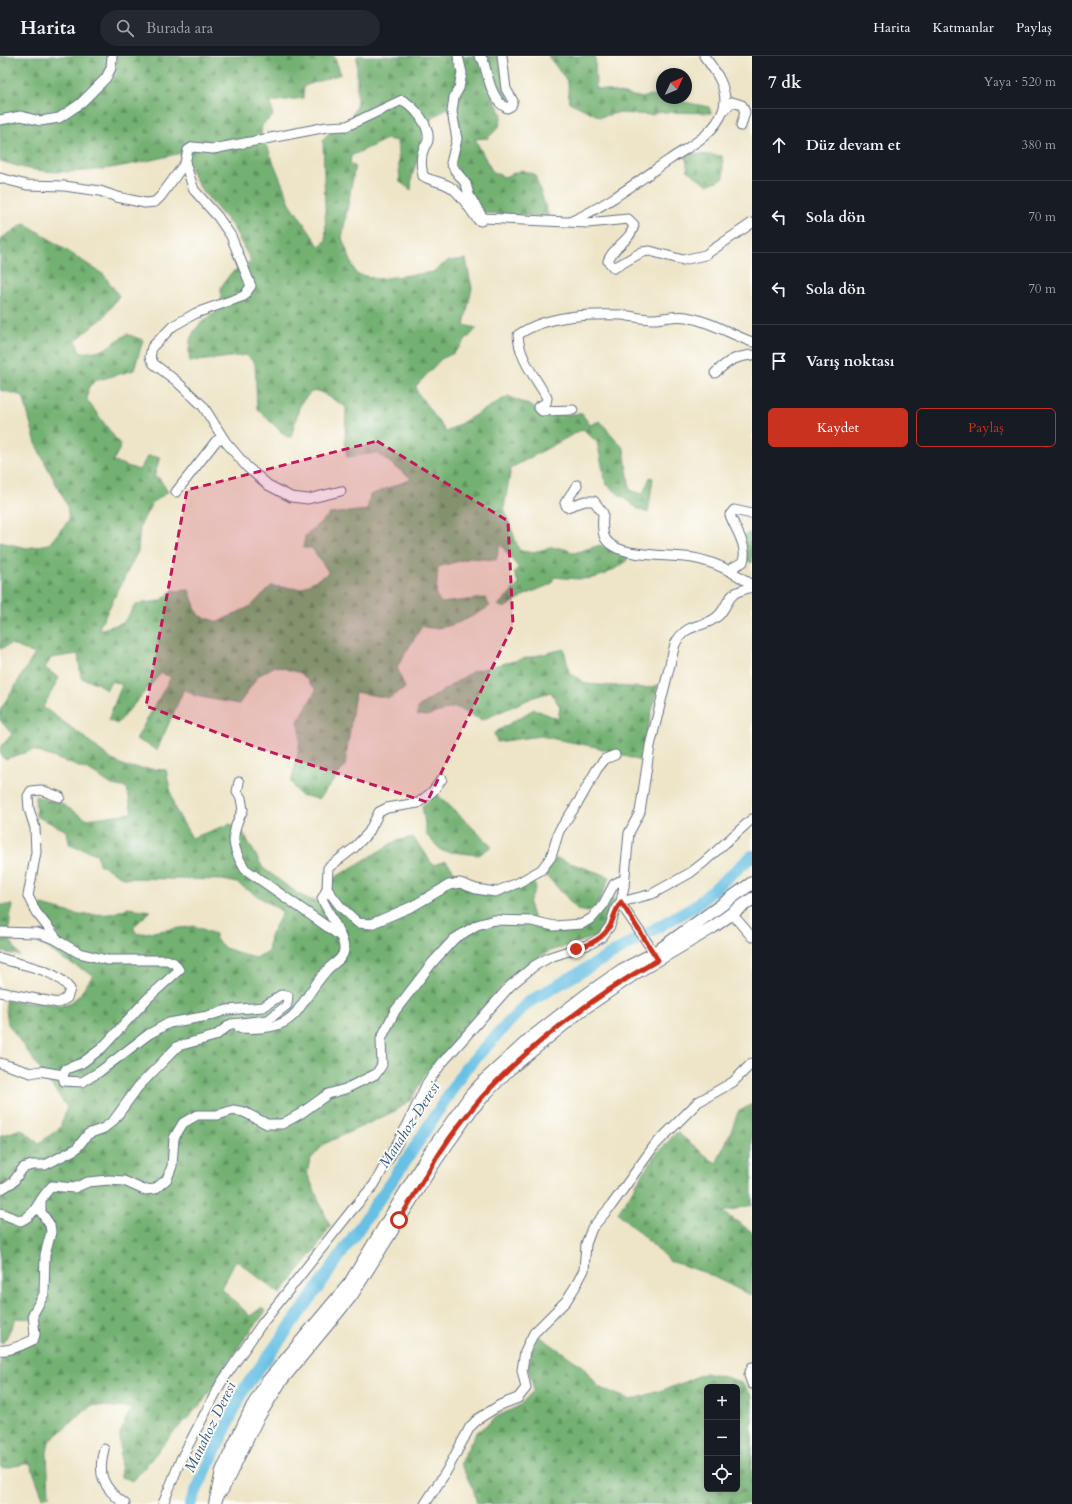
<!DOCTYPE html>
<html lang="tr">
<meta charset="utf-8">
<style>
:root{--surface:#171b24;--page:#242831;--text:#f1f3f6;--muted:#9ea1a6;--line:#363941;--accent:#c8321e}
body{margin:0;font-family:Cardo,serif;background:var(--page);color:var(--text)}
.controls{position:absolute;right:12px;bottom:12px;display:grid;overflow:hidden;border-radius:6px;box-shadow:0 2px 6px #0003}
.controls button{width:36px;height:36px;display:grid;place-items:center;padding:0;border:0;border-bottom:1px solid var(--line);background:var(--surface);color:var(--text);font:20px sans-serif}
.compass{position:absolute;left:656px;top:12px;width:36px;height:36px;border-radius:50%;background:var(--surface);box-shadow:0 2px 6px #0003;rotate:46deg}
.stop{position:absolute;width:12px;height:12px;margin:-9px;border:3px solid #c8321e;border-radius:50%;background:#fff}
.stop.end{background:#c8321e;border-color:#fff;box-shadow:0 1px 4px #0008}
.list{margin:0;padding:0;list-style:none}
h2{display:flex;justify-content:space-between;align-items:center;height:52px;margin:0;padding:0 16px;font-size:17px}
h2 small{font-size:13px;font-weight:400;color:var(--muted)}
.list li{display:grid;grid-template-columns:26px 1fr auto;gap:12px;align-items:center;box-sizing:border-box;height:72px;padding:0 16px;border-top:1px solid var(--line)}
.list b{display:block;font-size:15px;white-space:nowrap}
.list em{font-size:13px;font-style:normal;color:var(--muted)}
.actions{display:flex;gap:8px;padding:12px 16px}
.actions a{flex:1;padding:9px 0;border:1px solid var(--accent);border-radius:6px;text-align:center;font-size:14px;color:var(--accent)}
.actions .main{background:var(--accent);color:#fff}
.icon{flex:none;width:22px;height:22px;fill:none;stroke:currentColor;stroke-width:2;stroke-linecap:round;stroke-linejoin:round}
.map{position:relative;flex:none;width:752px;height:1448px;overflow:hidden}
header{display:flex;align-items:center;gap:24px;box-sizing:border-box;height:56px;padding:0 20px;background:var(--surface);border-bottom:1px solid var(--line)}
header strong{font-size:19px}
nav{display:flex;gap:22px;margin-inline-start:auto;font-size:14px}
.search{width:280px;height:36px;background:var(--page);display:flex;align-items:center;gap:10px;box-sizing:border-box;padding:0 14px;border-radius:22px;color:var(--muted);font-size:15px}
main{display:flex}
aside{flex:1;background:var(--surface)}
.map>svg:first-child{display:block}
.forest{fill:url(#forest-firs);stroke:#477068;fill-rule:evenodd}
.lines{fill:none;stroke-linecap:round;stroke-linejoin:round}
.river{stroke:#67c0e4;stroke-width:12}
.minor-casing{stroke:#656f83;stroke-width:11}
.major-casing{stroke:#656f83;stroke-width:14}
.minor{stroke:#fff;stroke-width:9}
.major{stroke:#fff;stroke-width:12}
.route{stroke:#c8321e;stroke-width:5}
.marked{fill:#c2185b;fill-opacity:0.2;stroke:#c2185b;stroke-width:3;stroke-dasharray:8 5;stroke-linejoin:round}
.labels{text-anchor:middle;stroke-width:3.5;stroke-linejoin:round;paint-order:stroke}
.water-label{font-size:15px;font-style:italic;fill:#325a86;stroke:#fdfcf7}
</style>
<header>
<strong>Harita</strong>
<div class="search"><svg class="icon" aria-label="search" viewBox="0 0 24 24"><circle cx="10" cy="10" r="6"/><path d="M15 15l6 6"/></svg>Burada ara</div>
<nav><a>Harita</a><a>Katmanlar</a><a>Paylaş</a></nav>
</header>
<main>
<div class="map">
<svg width="752" height="1448" viewBox="0 0 752 1448">
<defs>
<pattern id="forest-firs" width="22" height="20" patternUnits="userSpaceOnUse"><rect width="22" height="20" fill="#73b172"/><path d="M5 1l3.5 6h-7zM16 11l3.5 6h-7z" fill="#5e9061"/></pattern>
</defs>
<rect width="100%" height="100%" fill="#fdfcf7"/>
<filter id="ink" filterUnits="userSpaceOnUse"><feTurbulence type="fractalNoise" baseFrequency=".025" numOctaves="2"/><feDisplacementMap in="SourceGraphic" scale="8" xChannelSelector="R" yChannelSelector="G"/><feConvolveMatrix kernelMatrix="1 2 1 2 8 2 1 2 1" color-interpolation-filters="sRGB"/></filter>
<filter id="wash" filterUnits="userSpaceOnUse"><feTurbulence type="fractalNoise" baseFrequency=".012" numOctaves="4" result="noise"/><feDisplacementMap in="SourceGraphic" scale="16" xChannelSelector="R" yChannelSelector="G"/><feGaussianBlur stdDeviation="0.9" result="paint"/><feColorMatrix in="noise" values="0 0 0 0 0 0 0 0 0 0 0 0 0 0 0 0 0 1.4 0 .05"/><feComposite in="paint" operator="in"/></filter>
<g filter="url(#wash)">
<rect width="100%" height="100%" fill="#eee5c8"/>
<g class="forest">
<path d="M0,0H334L341,18L304,30L303,42L271,46L273,60L262,69L261,82L268,93L290,147L319,190L326,185L323,83L329,77L347,73L357,47V0H475L480,5L493,42L502,58L499,71L488,82L475,83L492,115L504,121L522,114L535,119L549,161L486,157L481,155L454,107L461,83L459,66L447,52L431,63L422,77V90L412,120L411,134L400,126L397,85L387,83L351,100L350,108L355,110L342,182L356,218L378,223L433,216L448,205L466,203L472,232L464,269L477,272L454,297L441,303L416,330L417,336L446,376L508,340L533,351L539,358H582L590,369L600,365L624,393L630,434L643,438L650,421L653,422L648,457L638,453L606,428L597,386L583,373L511,412L504,452L519,494C538,502 549,483 574,497L600,489L628,502C625,508 619,510 613,514C593,526 577,523 554,521L551,528L525,539L504,552L498,549L519,528L514,517L518,511L500,488L496,504L470,502L438,511L436,539L441,547L485,542L490,550C473,561 441,578 422,570L397,611L405,632L389,642L355,636L345,710L319,743L300,739L291,726C295,710 304,681 298,666L316,634L301,617L275,610L258,620L239,648L195,640L184,633L157,694L136,683L171,621L161,617L117,668L108,664L122,629L112,625L106,634L97,627L81,622L78,598L51,602L45,612L59,622L43,651L84,681L112,704L127,711L166,714L174,751L192,782L230,768L241,773L263,812L298,838L320,848L327,844L331,824L396,785L413,781L433,809L446,805L458,820L493,838L531,824L536,831L529,847L536,871L577,872L612,842L615,844L608,867L595,881L550,895L532,905L504,928L425,1019L411,1044L395,1055L324,1088L310,1104L307,1117L330,1170L318,1190L280,1238L236,1204L221,1232L250,1260L261,1252L266,1255L242,1286L202,1347L173,1377L133,1425L121,1421L120,1378L131,1352L92,1349L49,1386L47,1397L49,1440L43,1442L30,1407L4,1412L0,1410V1296L33,1287L39,1282L36,1263L16,1262L4,1286L0,1287V1080L21,1073L39,1087L60,1072L67,1051L8,968L5,945L67,949L79,940L93,919L63,903L40,887L61,883L44,861L35,847L79,859L111,858L128,852L151,855L133,871L137,878L195,870L215,878V882L225,892L255,902L268,896L270,880L283,856L237,827L223,824L124,822L99,808L97,798L69,788L67,775L36,760L35,740L62,748L86,763L132,757L127,732L112,729L90,715L33,694L5,703L0,699V692L12,678L0,664V654L35,598L11,588L0,593V486L27,492L49,488L69,464L67,449L37,391L23,340L0,334V183L25,167L104,219L119,240L103,262L76,284L80,297L103,294L127,278L143,284L134,314L95,325L88,332L87,344L121,390L113,405L139,414L148,400L160,401L154,422H159L168,436L152,447L140,470L138,495L98,574L123,567L136,548L161,545L171,535L189,534L198,559L218,566L251,550L271,530L300,533L329,517L312,492H303L305,480L330,458L367,454L370,439L412,423L377,397L347,401L345,389L346,351L319,335L311,336L300,348L291,381H287L257,353L255,307L246,299L190,306C185,278 198,266 221,254V231L231,217L251,205L233,171L201,133L181,97C136,108 81,121 36,114C24,113 12,108 0,105Z"/>
<path d="M483,0H500L510,46C496,47 487,11 483,0Z"/>
<polygon points="548,0 595,0 596,32 643,42 649,39 709,51 711,57 659,56 652,59 617,57 600,61 569,46 568,26"/>
<polygon points="685,97 722,100 724,122 708,129 688,115"/>
<polygon points="752,477 752,507 747,504 744,479"/>
<polygon points="564,593 569,616 586,628 646,632 658,629 640,705 596,691 540,680 497,686 494,677 534,653 558,663 560,651 551,636 534,641 482,664 455,651 427,660 417,659 418,651 473,615"/>
<polygon points="437,738 492,790 479,799 442,795 427,780 422,750"/>
<polygon points="556,802 610,821 597,850 588,856 578,854 544,817"/>
<polygon points="0,849 12,849 8,881 20,900 0,895"/>
<polygon points="752,1048 752,1149 723,1156 752,1176 752,1240 706,1217 670,1205 618,1157 653,1102 677,1076 716,1108 732,1073 738,1056"/>
<path d="M539,1280L585,1312L598,1331L631,1344L675,1330L705,1317L729,1322L742,1327L752,1340V1448H477L473,1433L460,1407L476,1377L498,1360L519,1350L534,1334L528,1312L532,1293ZM707,1331H737V1433H707Z"/>
</g>
<g class="lines">
<polyline class="river" points="190,1448 244,1333 310,1243 409,1100 465,1013 527,947 696,849 752,800"/>
</g>
</g>
<g filter="url(#ink)">
<g class="lines">
<defs>
<g id="minor">
<path d="M479,0L483,4C488,19 491,45 507,52L511,50L513,45L506,33L502,0"/>
<polyline points="723,55 732,46 742,49 745,56 741,70"/>
<polyline points="0,64 21,60 40,65 59,62 80,48 106,22 111,12 112,0"/>
<polyline points="0,122 27,129 64,130 100,135 117,141 145,147 155,146 161,140 185,107"/>
<path d="M483,162L588,167L628,163L634,169C631,185 613,190 608,205L614,212L642,196L650,195L683,204L705,199L752,167"/>
<path d="M572,165C607,149 637,126 669,104C688,91 714,79 723,55C730,35 716,15 704,0"/>
<path d="M715,317C728,305 734,301 752,299"/>
<path d="M573,354L542,355L538,351L546,347L547,342C536,322 519,303 518,279C546,259 589,258 622,259C632,260 642,263 652,263C663,263 675,259 686,261C710,265 730,278 752,286"/>
<path d="M577,429L565,447L567,451L585,445H594L603,457C603,466 601,474 605,482C616,503 672,498 693,502C715,506 734,516 752,529"/>
<path d="M341,435L308,443L291,441L268,429L247,411L225,385L203,350L175,324L154,308L150,301L152,291L173,270L196,257L244,240L251,230L231,180L218,161L194,134L185,107L188,94L193,91L213,93L327,71L347,70L402,44C414,50 430,69 428,84C428,87 425,90 424,92C420,101 421,111 423,120C432,126 443,125 452,132C463,140 470,154 478,164L481,165L483,162L469,139L466,128L455,114L451,107L457,83L452,56L454,41L459,32L462,17L458,0"/>
<polyline points="176,436 216,385 223,382"/>
<path d="M728,514L743,506C748,489 736,475 730,459L734,454L752,458"/>
<path d="M239,726L237,736L241,742L243,754C230,777 231,791 245,813L339,879"/>
<path d="M624,830L629,777L640,756L650,690L675,588C688,564 703,574 718,560C725,554 727,543 734,538C739,534 747,533 752,531"/>
<polyline points="327,833 340,850 358,867 371,868 413,850 449,829 460,827 476,833 495,836 518,827 541,814 551,801 559,775 579,745 597,713 605,703 615,699"/>
<polyline points="732,858 752,881"/>
<polyline points="0,876 37,877 55,883 79,897 107,904 167,904 174,907 179,914 148,942 102,992 82,1007 66,1013 63,1019 64,1025 82,1026 99,1016 149,978 169,967 208,960 227,954 263,951 281,939 288,940 287,949 268,964 231,968 215,980 178,990 138,1031 114,1064 104,1072 88,1078 76,1093 45,1109 32,1109 23,1112 13,1126 0,1134"/>
<polyline points="58,884 36,856 28,840 36,796 35,772 29,753 28,740 31,735 41,734 60,741"/>
<path d="M0,902C23,910 55,912 70,933L67,942L58,947L0,936"/>
<path d="M239,972C301,976 293,953 327,914C333,907 344,903 344,893C345,884 327,853 322,843L327,833L328,812L354,792L369,776L379,756L387,752L418,747L432,736L442,723"/>
<polyline points="0,1007 31,1017 40,1015 63,1019"/>
<path d="M0,1157L21,1165C38,1157 38,1143 52,1130L74,1132L88,1126L109,1124L124,1125L144,1134L155,1133L167,1123L172,1110L174,1082L183,1067L197,1059H218L233,1054L244,1056L267,1068H282L300,1058L328,1038L345,1033L376,1018L382,1009L381,983L395,955L432,907L454,883L477,869L494,864L532,865L554,870L582,868L592,862L603,849L614,828L620,825L624,830L621,846L623,851L657,901"/>
<path d="M0,1294C9,1296 24,1288 33,1284L35,1279L33,1258L44,1238L45,1199L51,1176L50,1169L41,1156V1144"/>
<polyline points="752,1311 749,1319 752,1328"/>
<path d="M104,1393C97,1419 103,1432 125,1448"/>
<polyline points="163,1448 181,1403 221,1327 261,1269 352,1154 374,1129 408,1068 427,1027 442,1007 510,930 534,910 550,901 590,888 602,881 610,870 616,852 621,846 652,838 690,817 703,807 752,763"/>
<polyline points="425,1448 446,1416 470,1371 478,1363 500,1349 518,1342 526,1332 522,1314 525,1295 534,1277 566,1245 575,1231 584,1214 586,1188 592,1172 611,1150 654,1090 698,1046 733,1026 752,1007"/>
</g>
<g id="major">
<polyline points="222,1434 257,1363 280,1326 351,1240 436,1104 471,1054 487,1036 507,1015 580,955 637,916 713,871 752,843"/>
<polyline points="215,1448 222,1415 252,1351 267,1326 350,1227 428,1099 471,1039 484,1025 531,982 585,940 622,914 655,897 752,827"/>
</g>
</defs>
<use href="#minor" class="minor-casing"/>
<use href="#major" class="major-casing"/>
<use href="#minor" class="minor"/>
<use href="#major" class="major"/>
</g>
</g>
<g class="lines" filter="url(#ink)">
<path class="route" d="M399,1164C422,1127 443,1087 472,1053C518,997 595,939 658,904L621,846C616,853 614,860 611,868C604,883 590,888 576,893"/>
</g>
<path class="marked" d="M377,385L508,465L513,569L427,746L258,692L146,650L187,434Z"/>
<g class="labels">
<g class="water-label">
<text transform="translate(409 1069) rotate(-57)" y="5">Manahoz Deresi</text>
<text transform="translate(210 1371) rotate(-64)" y="5">Manahoz Deresi</text>
</g>
</g>
</svg>
<div class="controls">
<button>+</button>
<button>−</button>
<button><svg class="icon" aria-label="locate" viewBox="0 0 24 24"><circle cx="12" cy="12" r="6"/><path d="M12 2v4M12 18v4M2 12h4M18 12h4"/></svg></button>
</div>
<svg class="compass" viewBox="-18 -18 36 36"><path d="M0-13l5 13h-10z" fill="#e53935"/><path d="M0 13l5-13h-10z" fill="#9ea1a6"/></svg>
<div class="stop" style="left:399px;top:1164px"></div>
<div class="stop end" style="left:576px;top:893px"></div>
</div>
<aside>
<h2>7 dk<small>Yaya · 520 m</small></h2>
<ul class="list">
<li><svg class="icon" aria-label="ahead" viewBox="0 0 24 24"><path d="M12 20V5M6 11l6-6 6 6"/></svg><div><b>Düz devam et</b></div><em>380 m</em></li>
<li><svg class="icon" aria-label="left" viewBox="0 0 24 24"><path d="M17 20v-9H6M10 6l-5 5 5 5"/></svg><div><b>Sola dön</b></div><em>70 m</em></li>
<li><svg class="icon" aria-label="left" viewBox="0 0 24 24"><path d="M17 20v-9H6M10 6l-5 5 5 5"/></svg><div><b>Sola dön</b></div><em>70 m</em></li>
<li><svg class="icon" aria-label="arrive" viewBox="0 0 24 24"><path d="M6 21V4h12l-3 4 3 4H6"/></svg><div><b>Varış noktası</b></div></li>
</ul>
<div class="actions"><a class="main">Kaydet</a><a>Paylaş</a></div>
</aside>
</main>
